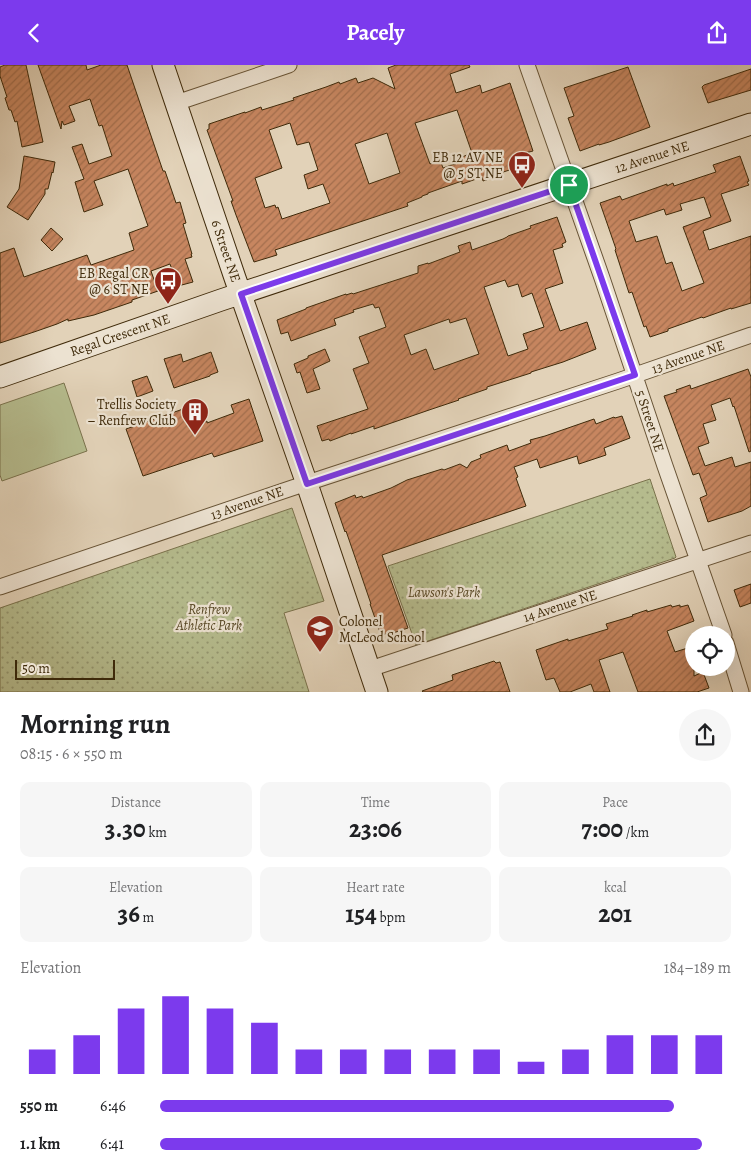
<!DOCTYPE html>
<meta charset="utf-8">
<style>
body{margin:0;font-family:Alegreya,serif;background:#f6f6f6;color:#202124;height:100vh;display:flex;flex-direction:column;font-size:19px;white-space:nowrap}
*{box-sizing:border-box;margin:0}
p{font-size:16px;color:#757577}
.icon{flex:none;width:28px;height:28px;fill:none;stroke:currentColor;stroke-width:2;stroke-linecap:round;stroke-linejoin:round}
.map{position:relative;height:627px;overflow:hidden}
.sheet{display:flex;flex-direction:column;background:#fff;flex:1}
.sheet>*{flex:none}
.controls{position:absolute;left:685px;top:561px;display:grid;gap:10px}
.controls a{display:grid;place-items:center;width:50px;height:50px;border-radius:50%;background:#fff;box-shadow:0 5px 20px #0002;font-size:25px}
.scale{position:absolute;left:15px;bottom:12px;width:100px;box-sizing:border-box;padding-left:5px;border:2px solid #3f2a0a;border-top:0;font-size:14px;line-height:18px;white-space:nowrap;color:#3f2a0a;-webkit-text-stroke:4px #ece2d1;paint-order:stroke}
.pin{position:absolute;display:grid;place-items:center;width:42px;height:42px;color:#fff;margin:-21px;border:2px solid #fff;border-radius:50%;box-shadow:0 1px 5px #0007}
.round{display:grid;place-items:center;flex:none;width:52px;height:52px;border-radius:26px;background:#f6f6f6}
.headline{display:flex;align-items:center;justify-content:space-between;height:85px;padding:0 20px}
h1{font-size:28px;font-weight:600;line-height:38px}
.metrics{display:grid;grid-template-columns:repeat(3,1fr);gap:8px;height:85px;padding:5px 20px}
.metrics div{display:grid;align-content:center;border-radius:10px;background:#f6f6f6;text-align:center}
.metrics b{font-size:25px;font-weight:600}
.metrics small{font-size:14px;font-weight:400}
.metrics p{font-size:14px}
.chart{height:140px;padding:10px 20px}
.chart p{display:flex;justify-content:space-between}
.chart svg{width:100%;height:90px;margin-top:5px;stroke:#7c3aed;stroke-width:6}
ul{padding:0 20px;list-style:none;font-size:16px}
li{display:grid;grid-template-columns:80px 60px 1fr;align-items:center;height:38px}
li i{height:12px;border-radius:6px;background:#7c3aed}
header{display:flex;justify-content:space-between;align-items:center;height:65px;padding:0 20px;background:#7c3aed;color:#fff;font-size:22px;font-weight:600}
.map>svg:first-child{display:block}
.grass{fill:#b5bb8d;stroke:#7a724c}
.park{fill:url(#park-dots);stroke:#7a724c}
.building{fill:url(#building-hatch);stroke:#3f2a0a;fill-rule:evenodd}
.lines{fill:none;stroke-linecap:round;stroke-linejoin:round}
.street-casing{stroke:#685436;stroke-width:17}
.secondary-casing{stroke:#3f2a0a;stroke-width:23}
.street{stroke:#ece2d1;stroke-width:15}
.secondary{stroke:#ece2d1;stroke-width:21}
.route-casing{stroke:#fff;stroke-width:10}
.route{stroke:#7c3aed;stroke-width:6}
.labels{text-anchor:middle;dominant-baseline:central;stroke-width:4.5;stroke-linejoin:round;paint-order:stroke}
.poi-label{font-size:14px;fill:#3f2a0a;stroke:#ece2d1;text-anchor:end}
.street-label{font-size:14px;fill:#3f2a0a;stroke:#ece2d1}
.park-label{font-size:14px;font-style:italic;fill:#574724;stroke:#ece2d1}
</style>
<header><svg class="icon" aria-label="back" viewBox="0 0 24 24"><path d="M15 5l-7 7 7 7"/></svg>Pacely<svg class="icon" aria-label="share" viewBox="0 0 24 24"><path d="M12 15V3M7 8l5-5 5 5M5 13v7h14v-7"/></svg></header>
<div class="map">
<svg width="751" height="627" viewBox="0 0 751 627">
<defs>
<pattern id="park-dots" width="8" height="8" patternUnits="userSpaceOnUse" patternTransform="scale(1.25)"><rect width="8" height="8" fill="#b5bb8d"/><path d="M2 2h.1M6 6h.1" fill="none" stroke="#959871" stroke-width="1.8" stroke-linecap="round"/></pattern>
<pattern id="building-hatch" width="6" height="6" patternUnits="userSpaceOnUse" patternTransform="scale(1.25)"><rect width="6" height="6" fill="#c78660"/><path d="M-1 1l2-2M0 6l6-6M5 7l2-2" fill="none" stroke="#a36e4d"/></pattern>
</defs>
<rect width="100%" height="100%" fill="#e2d2b8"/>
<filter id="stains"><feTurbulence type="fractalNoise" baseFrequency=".004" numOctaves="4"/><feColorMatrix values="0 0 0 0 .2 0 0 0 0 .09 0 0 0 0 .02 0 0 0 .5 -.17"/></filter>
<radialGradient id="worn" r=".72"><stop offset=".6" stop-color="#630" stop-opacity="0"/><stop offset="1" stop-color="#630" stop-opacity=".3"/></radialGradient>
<path class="grass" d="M64,318L87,386L2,416L0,410V340Z"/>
<path class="park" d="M650,414L676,492L675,493L416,580L388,501Z
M292,443L324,536L284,548L309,627H0V543Z"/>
<path class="building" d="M5,0H26L43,77L22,82L17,56L15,57L11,45H9L5,33L7,32L0,11V2Z
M38,0H86L87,5L101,0H127L163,106H165L176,138L180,137L186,158L183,159L192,189H191L192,192L185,194L193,217L178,221L170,199L151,206L158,226L132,235V237L94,250L68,256V254L57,259L34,267L0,278V188L14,183L24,212L87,190L91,200L134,185L129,168L148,161L128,104L94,116L103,140L84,147L75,117L84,114L72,82L82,79L89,99L112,91L102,60L99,61L90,34L69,41L75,56L64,60L62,56L61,64Z
M396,0H469L470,2L450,9L456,28L480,20L482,28L510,18L533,86L525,88L528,99L494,110L495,112L483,116L482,112L462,119V116L428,128V129L422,131V132L407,138L408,141L275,185L277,190L254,197L236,150L231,136H233L207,65L209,64V59L245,47V48L261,42L262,45L294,35L293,33L326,22L339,17L340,19L356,13L358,18L373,13L395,24L388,3ZM457,45L472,88L462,92L463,96L443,103L440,95L430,99L415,58ZM290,58L297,80L309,77L318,105L304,110L308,124L323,119L330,138L282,154L278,142L276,143L275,140L265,143L255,113L282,103L269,65ZM387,68L400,108L369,119L355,79Z
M628,2L650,62L609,77L599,80V79L580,86L568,53L574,51L564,23Z
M751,4V25L708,38L702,22L704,20Z
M24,91L55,97L53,108L52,107L48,124H45V129L28,155L7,142L19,124Z
M740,91L749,116L747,117L749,120L721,129L731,156L703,166L709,185L751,171V238L731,244V243L703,253L702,252L668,264V266L650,272L646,261L644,262L632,227L629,228L615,185L616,184L600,138L620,131L622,135L667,119V121L673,118L674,121L716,107L713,100ZM704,132L711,152L683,162L704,218L682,226L672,197L666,199L657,171L636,177L629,156L664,144L666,150L682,145L680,139Z
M557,152L566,177L562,179L563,182L553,185L563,218L545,224L560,266L587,257L596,284L563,297L531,307V308L487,322V324L458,334L459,335L432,344L374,364V361L351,369V368L330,376L329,374L322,376L317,361L368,344L353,304L369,298L359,272L386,262L379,242L375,243L373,239L353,245L354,247L334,254L336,260L291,276L288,267L281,269L277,255L306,244V243L346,229V230L352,228L353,229L418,208V201L428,198V199L460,187L458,181L470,177L472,185L503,174L507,172L508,171L531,163L530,161ZM505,215L508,222L518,219L522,232L532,228L544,262L523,269L528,284L508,291L484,222ZM466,253L479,289L434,305L426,284L411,290L404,270L449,254L450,258Z
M51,163L63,174L52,186L41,175Z
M325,284L330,296L313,304L320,324L307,328L300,307L297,308L294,299L308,293V291Z
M211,287L218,307L210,310V311L174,323L164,294L181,289L183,297Z
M748,304L751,312V386L749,387L734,341L733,342L730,333L711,340L716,355L703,359L709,378L698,382L705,401L732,392L735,402L751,397V441L742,446L708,457L700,433L707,430L699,408L693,410L664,331L677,327L676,325L690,320L691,324Z
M147,311L153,326L137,332L132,316Z
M249,334L263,376L214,392L212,388L143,411L126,364L186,343L192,361L207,356V358L234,348L231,340Z
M622,351L630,373L604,383L606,390L579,399L577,391L540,403L537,394L514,402L518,412L516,413L526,441L382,490L408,563L393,568V567L381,570L370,539H371L357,498L346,466L345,467L335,438L355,430L356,433L362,431L363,433L391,423L407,415L442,404L444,405L460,399L467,403L471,397L481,393L480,390L507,380L509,386L531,378L530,375L545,371L594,354L596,359L614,352L615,353Z
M751,519V538L740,542L734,525Z
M671,540L672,542L680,540V542L688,540L694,556L667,566L675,587L694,581V611L703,607L709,623L697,627H638L623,587L599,595L610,627H594L591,619L570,627H560L554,613L546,615L536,585L568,574V576L608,564L606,559L633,551L632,550L647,545V547Z
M494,596L496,598L500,597L510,627H423L422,626L453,615L452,610Z"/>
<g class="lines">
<defs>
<path id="street" d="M527,0L602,213L665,401L724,570
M176,38L289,0
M0,522L292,423L618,316L751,270
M726,578L741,627
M370,604L751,478"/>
<path id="secondary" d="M163,0L235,213L307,419L377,627
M0,312L221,235L751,59"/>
</defs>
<use href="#street" class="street-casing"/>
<use href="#secondary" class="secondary-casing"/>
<use href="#street" class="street"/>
<use href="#secondary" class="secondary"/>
</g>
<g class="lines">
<defs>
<path id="route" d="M569,120L635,310L307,419L241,229Z"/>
</defs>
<use href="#route" class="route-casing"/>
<use href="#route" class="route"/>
</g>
<defs>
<symbol id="bus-pin" viewBox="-11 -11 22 30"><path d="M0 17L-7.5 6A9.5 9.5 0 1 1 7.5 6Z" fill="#8f2418" stroke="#ece2d1"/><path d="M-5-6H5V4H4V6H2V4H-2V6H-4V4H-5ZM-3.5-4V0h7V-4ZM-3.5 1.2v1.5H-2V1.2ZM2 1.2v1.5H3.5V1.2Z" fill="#fff"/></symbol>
<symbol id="building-pin" viewBox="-11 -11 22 30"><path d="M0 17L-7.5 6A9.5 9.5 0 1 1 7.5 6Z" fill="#8f2418" stroke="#ece2d1"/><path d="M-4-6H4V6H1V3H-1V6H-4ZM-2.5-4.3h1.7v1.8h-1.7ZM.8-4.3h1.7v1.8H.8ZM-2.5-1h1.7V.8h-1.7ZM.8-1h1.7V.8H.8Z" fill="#fff"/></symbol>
<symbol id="school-pin" viewBox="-11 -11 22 30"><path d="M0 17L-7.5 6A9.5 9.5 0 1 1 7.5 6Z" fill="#8f2418" stroke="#ece2d1"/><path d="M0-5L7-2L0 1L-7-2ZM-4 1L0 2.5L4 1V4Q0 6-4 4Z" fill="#fff"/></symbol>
</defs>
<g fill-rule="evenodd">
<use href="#bus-pin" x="506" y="84" width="32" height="43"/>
<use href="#bus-pin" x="152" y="200" width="32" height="43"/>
<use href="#building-pin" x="179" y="331" width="32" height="43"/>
<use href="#school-pin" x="304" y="548" width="32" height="43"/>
</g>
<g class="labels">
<g class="poi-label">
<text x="503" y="92">EB 12 AV NE<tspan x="503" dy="16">@ 5 ST NE</tspan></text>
<text x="149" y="208">EB Regal CR<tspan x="149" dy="16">@ 6 ST NE</tspan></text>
<text x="176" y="339">Trellis Society<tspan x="176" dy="16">– Renfrew Club</tspan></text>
<text x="339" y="556" text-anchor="start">Colonel<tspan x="339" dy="16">McLeod School</tspan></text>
</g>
<g class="street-label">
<text transform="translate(652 92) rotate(-18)">12 Avenue NE</text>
<text transform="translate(226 186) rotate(71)">6 Street NE</text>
<text transform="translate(120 270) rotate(-19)">Regal Crescent NE</text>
<text transform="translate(688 292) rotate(-19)">13 Avenue NE</text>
<text transform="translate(650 356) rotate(72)">5 Street NE</text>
<text transform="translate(247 438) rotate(-19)">13 Avenue NE</text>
<text transform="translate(560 541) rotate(-18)">14 Avenue NE</text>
</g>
<g class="park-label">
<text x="444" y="527">Lawson's Park</text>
<text x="209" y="544">Renfrew<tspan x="209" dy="16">Athletic Park</tspan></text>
</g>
</g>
<rect width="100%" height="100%" filter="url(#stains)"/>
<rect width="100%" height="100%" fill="url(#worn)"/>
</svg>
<div class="controls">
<a><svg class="icon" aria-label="locate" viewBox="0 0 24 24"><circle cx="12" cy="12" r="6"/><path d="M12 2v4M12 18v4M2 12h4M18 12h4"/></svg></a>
</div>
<div class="scale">50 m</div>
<div class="pin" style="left:569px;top:120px;background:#1e9e55"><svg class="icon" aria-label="arrive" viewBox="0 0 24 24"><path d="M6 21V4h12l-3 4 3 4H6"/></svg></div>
</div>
<section class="sheet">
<div class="headline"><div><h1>Morning run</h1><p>08:15 · 6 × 550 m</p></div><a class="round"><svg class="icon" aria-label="share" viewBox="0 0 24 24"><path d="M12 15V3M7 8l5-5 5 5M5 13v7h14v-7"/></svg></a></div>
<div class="metrics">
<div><p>Distance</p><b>3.30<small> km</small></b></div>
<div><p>Time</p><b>23:06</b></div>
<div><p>Pace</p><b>7:00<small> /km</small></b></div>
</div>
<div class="metrics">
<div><p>Elevation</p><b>36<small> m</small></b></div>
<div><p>Heart rate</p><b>154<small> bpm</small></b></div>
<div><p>kcal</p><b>201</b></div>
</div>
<div class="chart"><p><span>Elevation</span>184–189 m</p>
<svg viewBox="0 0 160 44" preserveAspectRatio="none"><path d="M5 44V32M15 44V25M25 44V12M35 44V6M45 44V12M55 44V19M65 44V32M75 44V32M85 44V32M95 44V32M105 44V32M115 44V38M125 44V32M135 44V25M145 44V25M155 44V25"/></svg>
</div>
<ul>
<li><b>550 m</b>6:46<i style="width:90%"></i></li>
<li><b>1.1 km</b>6:41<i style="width:95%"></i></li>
</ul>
</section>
